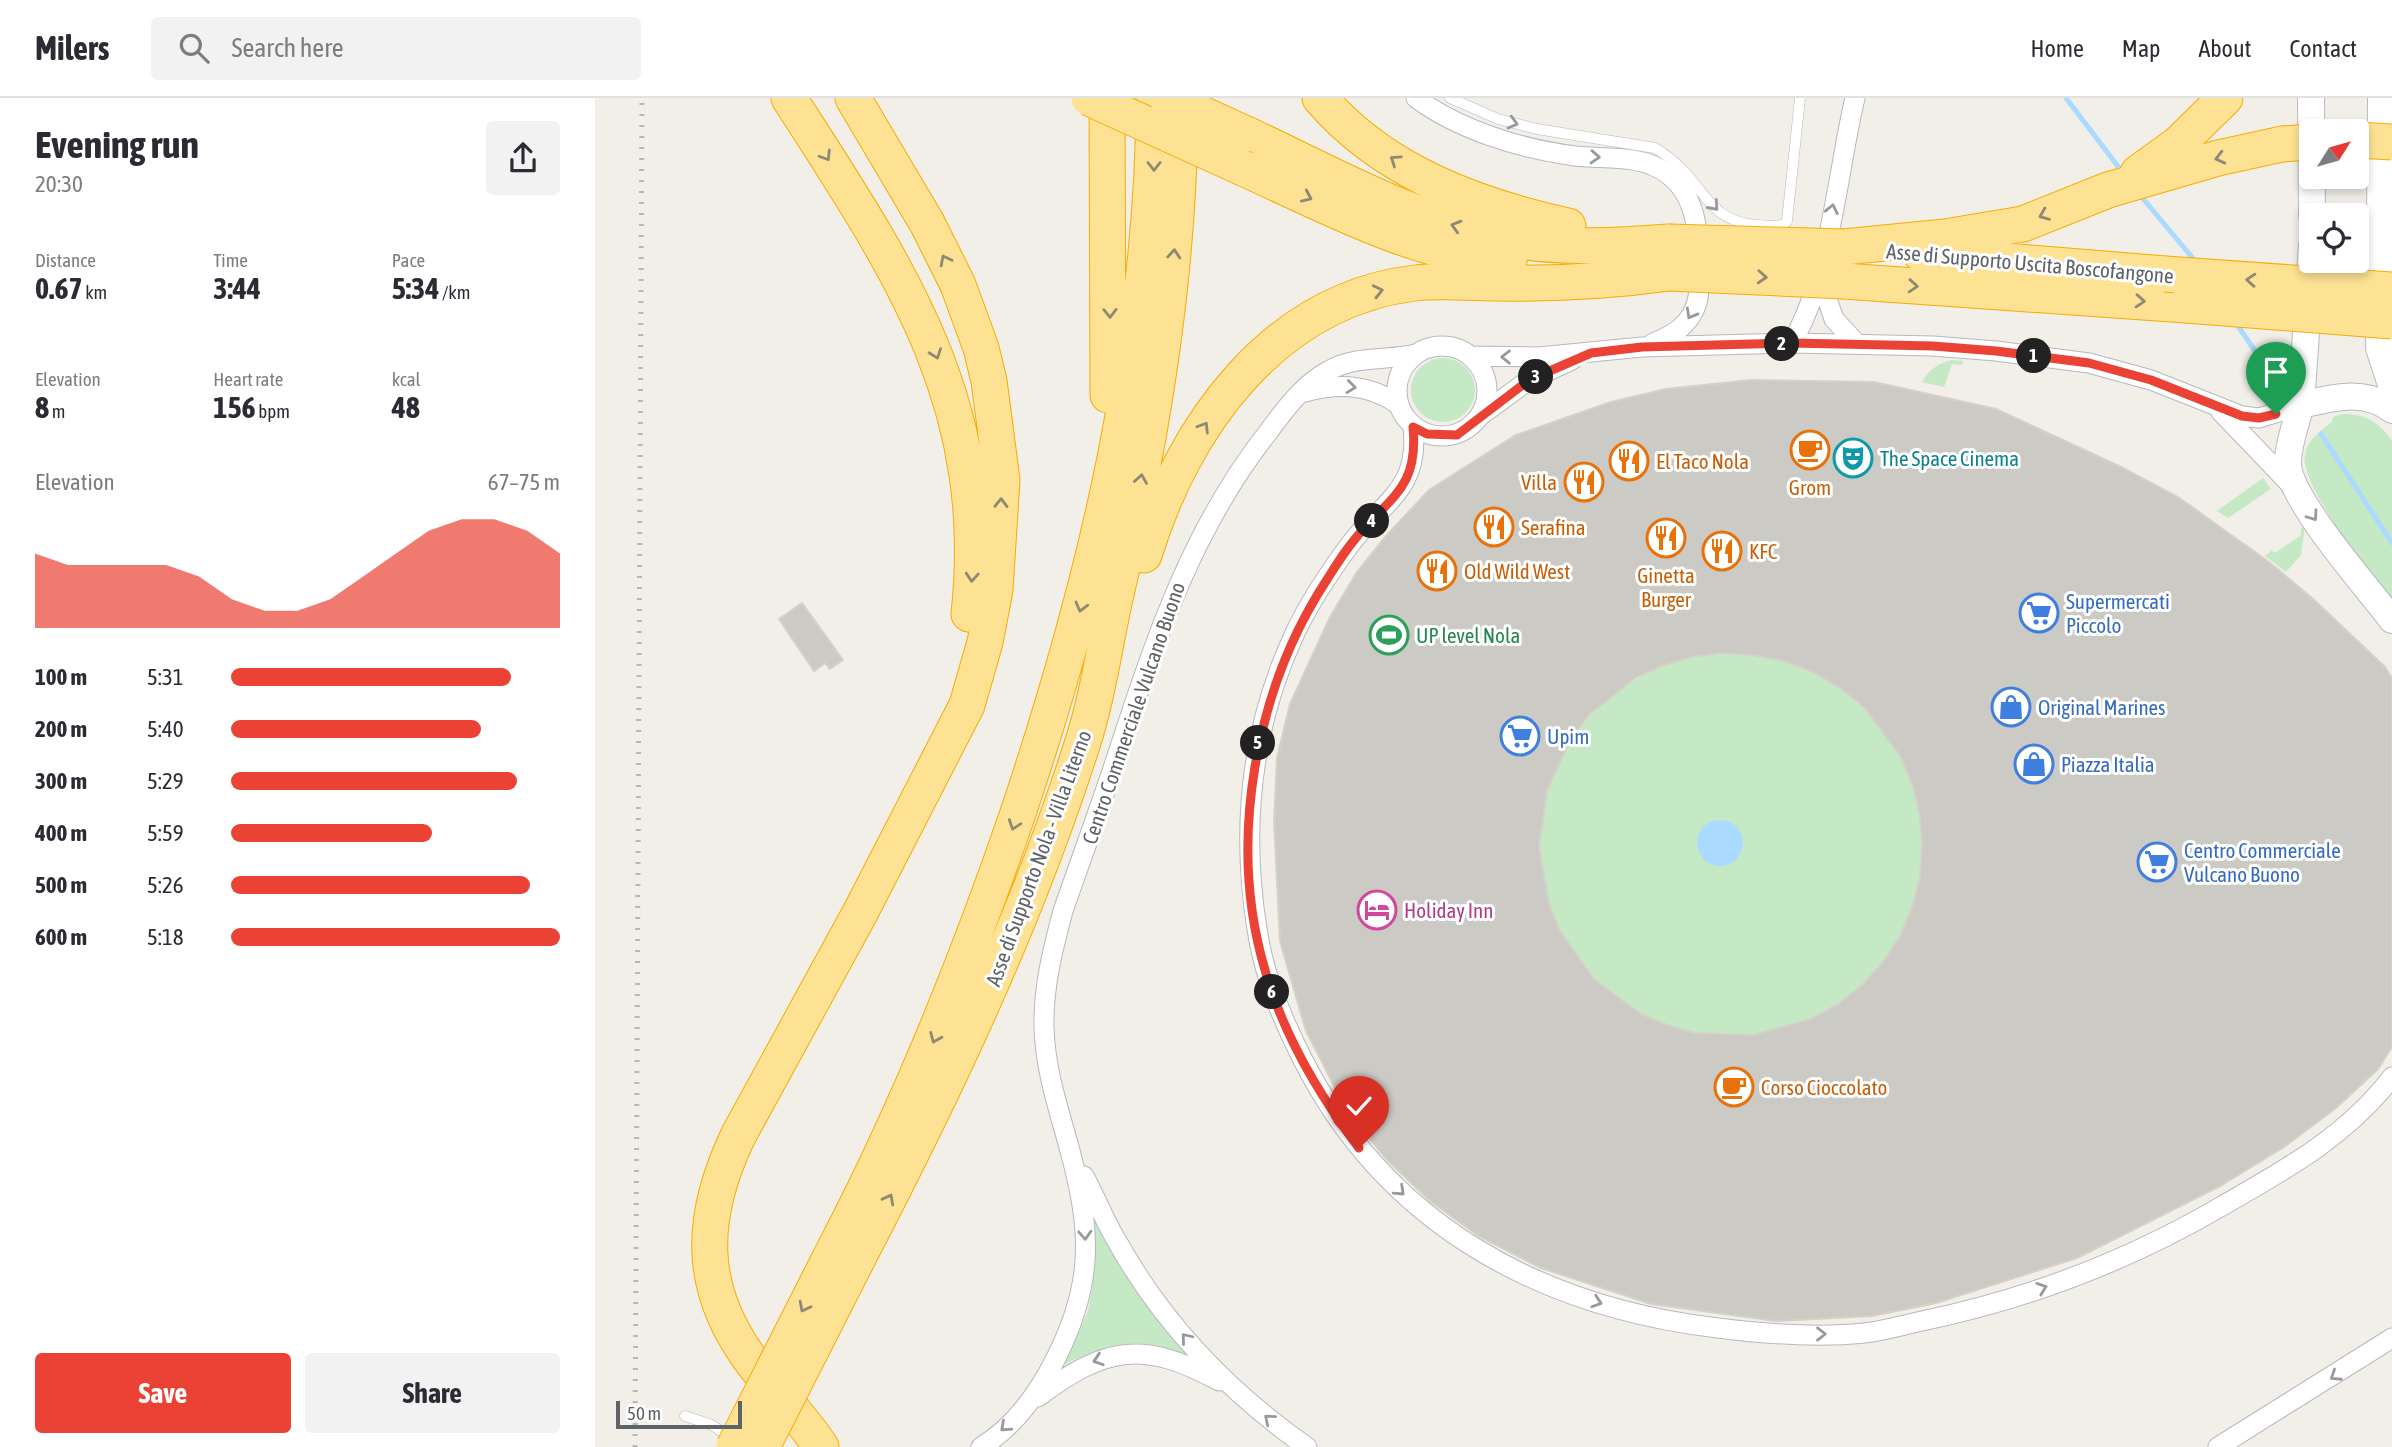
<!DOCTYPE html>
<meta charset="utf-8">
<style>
body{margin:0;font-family:"Asap Condensed",sans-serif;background:#f2f2f3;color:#2b2b33;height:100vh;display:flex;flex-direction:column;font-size:26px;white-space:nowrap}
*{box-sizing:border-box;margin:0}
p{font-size:23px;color:#7c7c81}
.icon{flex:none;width:38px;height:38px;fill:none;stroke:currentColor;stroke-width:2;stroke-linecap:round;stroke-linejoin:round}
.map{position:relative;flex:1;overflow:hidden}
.sheet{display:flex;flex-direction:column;background:#fff;width:595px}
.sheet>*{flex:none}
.needle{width:46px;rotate:53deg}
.fabs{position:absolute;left:1704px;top:21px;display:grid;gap:14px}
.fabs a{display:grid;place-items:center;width:70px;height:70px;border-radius:7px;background:#fff;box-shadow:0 4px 10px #0003;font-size:35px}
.scale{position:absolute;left:21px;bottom:18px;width:126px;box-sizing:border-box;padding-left:7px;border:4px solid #5f6368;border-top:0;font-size:19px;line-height:24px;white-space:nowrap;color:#5f6368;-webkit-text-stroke:5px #fff;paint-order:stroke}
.pin{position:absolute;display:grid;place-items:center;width:60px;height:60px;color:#fff;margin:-72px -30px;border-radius:50% 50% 50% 0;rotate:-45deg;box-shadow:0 0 7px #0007}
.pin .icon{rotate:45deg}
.km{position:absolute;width:35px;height:35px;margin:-18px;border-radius:50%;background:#222;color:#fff;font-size:19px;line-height:35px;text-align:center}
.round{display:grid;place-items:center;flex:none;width:74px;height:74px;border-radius:7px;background:#f2f2f3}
.headline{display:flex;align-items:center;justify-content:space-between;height:119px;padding:0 35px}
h1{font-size:38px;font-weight:700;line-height:52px}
.metrics{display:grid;grid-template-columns:repeat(3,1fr);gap:10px;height:119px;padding:7px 35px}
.metrics div{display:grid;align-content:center}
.metrics b{font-size:30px;font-weight:700}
.metrics small{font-size:19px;font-weight:400}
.metrics p{font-size:19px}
.chart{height:196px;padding:14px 35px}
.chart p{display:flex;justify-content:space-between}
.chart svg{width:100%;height:126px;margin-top:7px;fill:#ea4335;opacity:.7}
.action{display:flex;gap:14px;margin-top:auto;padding:14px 35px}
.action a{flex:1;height:80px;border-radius:7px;background:#ea4335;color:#fff;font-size:28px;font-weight:700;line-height:80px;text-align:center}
.action a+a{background:#f2f2f3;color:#2b2b33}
ul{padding:0 35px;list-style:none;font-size:23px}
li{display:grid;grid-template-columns:112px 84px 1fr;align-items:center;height:52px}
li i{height:18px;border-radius:9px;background:#ea4335}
header{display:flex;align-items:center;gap:42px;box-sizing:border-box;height:98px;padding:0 35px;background:#fff;border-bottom:2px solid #e1e1e2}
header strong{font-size:33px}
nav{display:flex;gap:38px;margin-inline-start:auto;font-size:24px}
.search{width:490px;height:63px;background:#f2f2f3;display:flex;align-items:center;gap:18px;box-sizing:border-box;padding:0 24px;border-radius:7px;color:#7c7c81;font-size:26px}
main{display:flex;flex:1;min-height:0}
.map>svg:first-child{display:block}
.green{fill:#c5e8c5}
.water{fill:#aadaff}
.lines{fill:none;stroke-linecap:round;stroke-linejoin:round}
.stream{stroke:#aadaff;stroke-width:5}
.building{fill:#cccac5;stroke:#d6d1c6;stroke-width:2;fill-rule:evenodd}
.lane-casing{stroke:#b5b8bc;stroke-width:11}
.street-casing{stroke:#b5b8bc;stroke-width:21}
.secondary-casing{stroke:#b6babf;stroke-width:28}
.highway-casing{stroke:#f9ab00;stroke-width:37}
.lane{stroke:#fff;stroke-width:10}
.street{stroke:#fff;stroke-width:19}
.secondary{stroke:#fff;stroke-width:26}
.highway{stroke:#fde293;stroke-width:35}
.rail{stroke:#b6b7b8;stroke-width:5;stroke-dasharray:2 9;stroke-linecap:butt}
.highway-bridge-casing{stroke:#f9ab00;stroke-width:37;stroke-linecap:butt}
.highway-bridge{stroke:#fde293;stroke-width:35}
.oneway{stroke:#979a9d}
.oneway2{stroke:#8e8975}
.route-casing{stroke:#fff;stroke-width:14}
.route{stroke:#ea4335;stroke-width:9}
.labels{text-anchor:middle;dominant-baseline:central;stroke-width:6;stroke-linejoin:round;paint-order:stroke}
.street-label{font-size:21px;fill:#5f6368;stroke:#fff}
.culture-label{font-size:21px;fill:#0d838f;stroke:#fff;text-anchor:start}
.food-label{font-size:21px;fill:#c56008;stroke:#fff;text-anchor:start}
.shop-label{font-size:21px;fill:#366cbe;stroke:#fff;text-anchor:start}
.leisure-label{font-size:21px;fill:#27864d;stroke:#fff;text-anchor:start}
.hotel-label{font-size:21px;fill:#b23c85;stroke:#fff;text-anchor:start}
</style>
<header>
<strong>Milers</strong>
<div class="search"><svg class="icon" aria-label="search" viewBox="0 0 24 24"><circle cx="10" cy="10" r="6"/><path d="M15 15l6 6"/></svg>Search here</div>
<nav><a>Home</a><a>Map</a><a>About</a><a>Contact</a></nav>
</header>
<main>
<section class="sheet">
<div class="headline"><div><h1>Evening run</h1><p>20:30</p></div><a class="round"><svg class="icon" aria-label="share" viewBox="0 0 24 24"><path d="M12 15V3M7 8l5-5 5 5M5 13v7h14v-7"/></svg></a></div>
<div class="metrics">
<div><p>Distance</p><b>0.67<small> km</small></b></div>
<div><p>Time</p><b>3:44</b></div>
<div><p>Pace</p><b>5:34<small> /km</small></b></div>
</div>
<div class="metrics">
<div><p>Elevation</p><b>8<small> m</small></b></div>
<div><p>Heart rate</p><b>156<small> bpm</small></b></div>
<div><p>kcal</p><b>48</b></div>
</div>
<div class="chart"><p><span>Elevation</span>67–75 m</p>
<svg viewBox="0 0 160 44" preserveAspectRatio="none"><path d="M0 44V18L10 22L20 22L30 22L40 22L50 26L60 34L70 38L80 38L90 34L100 26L110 18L120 10L130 6L140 6L150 10L160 18V44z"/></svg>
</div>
<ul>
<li><b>100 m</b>5:31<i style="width:85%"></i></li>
<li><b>200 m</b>5:40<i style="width:76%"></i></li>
<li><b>300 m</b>5:29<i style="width:87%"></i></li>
<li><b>400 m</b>5:59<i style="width:61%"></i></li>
<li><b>500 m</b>5:26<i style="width:91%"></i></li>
<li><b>600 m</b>5:18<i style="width:100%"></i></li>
</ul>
<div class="action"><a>Save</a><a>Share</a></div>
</section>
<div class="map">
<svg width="1797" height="1349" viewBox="0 0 1797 1349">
<rect width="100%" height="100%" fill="#f1efe8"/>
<path class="green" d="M816 292a32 32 0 1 1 64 0a32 32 0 1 1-64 0Z
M1357,262L1368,263L1367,267L1357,266L1349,289L1327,284C1333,272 1344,265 1357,262Z
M1747,316C1771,316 1782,323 1797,342V504C1777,476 1703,387 1710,356C1713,341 1726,333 1737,324L1738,319Z
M1668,380L1676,391L1633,420L1622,413Z
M1710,428L1706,457L1691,474L1670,458L1677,452L1680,455L1706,437V430Z
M945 747a191 191 0 1 1 382 0a191 191 0 1 1-382 0Z
M497,1109L598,1261C550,1236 515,1243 469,1267L493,1213L498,1184Z"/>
<path class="water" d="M1102 745a23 23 0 1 1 46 0a23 23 0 1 1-46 0Z"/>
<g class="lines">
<path class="stream" d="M1471,0L1528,75
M1545,97L1601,164
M1641,225L1677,278
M1726,336L1797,445"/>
</g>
<path class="building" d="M1156,282L1279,284L1401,311L1526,369L1583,399L1674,464L1717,500L1790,569L1797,580V949L1783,971L1741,1010L1689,1049L1625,1088L1482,1160L1341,1205L1277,1218L1181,1223L1056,1206L946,1170L885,1139L835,1103L791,1061L751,1011L711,933L685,843L679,723L682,660L695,606L735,519L762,474L791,438L834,392L921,337L1016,304L1071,291ZM1127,555L1158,557L1189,563L1218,574L1245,590L1269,609L1306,659L1318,688L1325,718L1327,749L1325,780L1317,810L1305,838L1288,864L1267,887L1243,906L1216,921L1158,937L1100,935L1072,927L1046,916L999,881L965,833L954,806L944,749L952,692L977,639L995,616L1040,580L1067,568L1096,559Z
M207,505L248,562L235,571L230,565L219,573L184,521Z"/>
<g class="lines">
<defs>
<path id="lane" d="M855,0L903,21L942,31L1060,50C1119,85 1104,134 1188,127L1192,123L1205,0
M90,1318L117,1327L137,1341"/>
<path id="street" d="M821,0C864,32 926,51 980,58C999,60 1019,59 1038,62C1105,73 1105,135 1104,188C1104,219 1085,235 1058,245
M1223,175L1239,221L1262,246
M1196,245C1234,187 1243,70 1260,0
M802 293a45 45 0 1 1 90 0a45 45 0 1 1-90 0Z
M875,258L944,259L1047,249L1196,245L1338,248L1401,253L1494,265L1556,282L1647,318L1664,320L1706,307
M710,294C744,285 773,286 803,306
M1626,314L1697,388
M886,317L934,282L977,262
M818,329C825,390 790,402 757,444C736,472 715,503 700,535C656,629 646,730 662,831C669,878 686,918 707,960C790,1125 943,1209 1123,1230C1170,1236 1221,1240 1269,1235C1289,1233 1308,1227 1327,1223C1433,1201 1533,1163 1627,1108C1690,1072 1752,1038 1797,979
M489,1078C501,1100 510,1124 523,1145C569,1227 636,1296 712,1349
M443,1299C511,1248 548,1242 624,1283
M386,1349C419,1329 444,1294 461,1260C500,1183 496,1130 474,1049C463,1009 450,971 449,929C448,890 458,850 468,813C486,761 505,710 522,658C560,542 597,430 674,333C690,311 709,286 733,273C760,257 792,263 821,256
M1623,1349L1797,1240"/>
<path id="secondary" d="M1716,0L1717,117
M1786,0L1784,250L1797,290
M1706,307L1717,147
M1797,312C1770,290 1737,300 1706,307C1701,326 1693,346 1693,365C1693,400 1773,490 1797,522"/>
<path id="highway" d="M194,0C303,170 397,303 374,516
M512,0L513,297
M725,0C788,74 882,108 973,128
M651,36C729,72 808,117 892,137C951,151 1014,149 1074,144
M650,71C732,108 821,157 914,163
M1543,75L1583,46L1630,0
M1249,149L1350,139L1428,126L1513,92L1623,60L1687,46
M1326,156L1570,176
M1249,183L1591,207
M549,457C588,329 678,202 820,185C847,182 873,185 900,185C958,186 1017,183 1074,175
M241,1148C314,1008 372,864 423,715C500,485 558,244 559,0
M262,1162C350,993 429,828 487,647C502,601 509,552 519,505C556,344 584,180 585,15
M226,1349C206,1318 180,1294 158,1265C102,1191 104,1120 143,1038L265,815L372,607L390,544L400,492L407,382L394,283L386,250L363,187L332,125L258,0"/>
</defs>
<use href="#lane" class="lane-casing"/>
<use href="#street" class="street-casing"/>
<use href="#secondary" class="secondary-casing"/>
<use href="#highway" class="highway-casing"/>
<use href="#lane" class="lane"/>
<use href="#street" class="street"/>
<use href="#secondary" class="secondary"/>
<use href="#highway" class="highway"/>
<path class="rail" d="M40,1349L47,0"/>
<defs>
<path id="highway-bridge" d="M494,0L650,71
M572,0L651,36
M1762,42L1797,44
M1687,46L1717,44
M1074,144L1249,149
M1074,175L1249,183
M1570,176L1797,192
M1591,207L1797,223
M139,1349L241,1148
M167,1349L262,1162"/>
</defs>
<use href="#highway-bridge" class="highway-bridge-casing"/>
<use href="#highway-bridge" class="highway-bridge"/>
</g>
<defs><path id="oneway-chevron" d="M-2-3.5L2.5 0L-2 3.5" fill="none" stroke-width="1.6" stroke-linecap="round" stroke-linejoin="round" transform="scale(1.75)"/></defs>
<g class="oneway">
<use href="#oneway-chevron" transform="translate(918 25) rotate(15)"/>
<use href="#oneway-chevron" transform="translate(1000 59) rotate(4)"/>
<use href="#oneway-chevron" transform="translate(1119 108) rotate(48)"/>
<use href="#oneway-chevron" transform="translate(1237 111) rotate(-78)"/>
<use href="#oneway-chevron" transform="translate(1096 216) rotate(119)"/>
<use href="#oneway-chevron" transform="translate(911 259) rotate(-179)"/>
<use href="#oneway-chevron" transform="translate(756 289) rotate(7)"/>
<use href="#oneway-chevron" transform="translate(1718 418) rotate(54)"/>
<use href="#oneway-chevron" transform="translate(805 1093) rotate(43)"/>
<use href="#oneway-chevron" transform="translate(490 1137) rotate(87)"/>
<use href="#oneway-chevron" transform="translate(1447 1190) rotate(-19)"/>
<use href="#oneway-chevron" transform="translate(1002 1204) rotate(18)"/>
<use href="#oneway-chevron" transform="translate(1226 1236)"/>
<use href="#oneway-chevron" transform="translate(591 1240) rotate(-130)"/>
<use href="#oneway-chevron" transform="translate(503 1262) rotate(162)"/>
<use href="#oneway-chevron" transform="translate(1740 1278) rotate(147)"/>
<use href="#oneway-chevron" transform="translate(674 1321) rotate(-140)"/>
<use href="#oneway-chevron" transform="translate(410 1329) rotate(138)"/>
</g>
<g class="oneway2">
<use href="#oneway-chevron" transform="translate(231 58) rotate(58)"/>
<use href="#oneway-chevron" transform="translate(1625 60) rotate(166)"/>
<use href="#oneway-chevron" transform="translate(800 62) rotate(-146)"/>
<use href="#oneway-chevron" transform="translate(559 68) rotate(90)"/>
<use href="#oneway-chevron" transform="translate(712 99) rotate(24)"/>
<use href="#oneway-chevron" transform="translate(1449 117) rotate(158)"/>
<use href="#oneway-chevron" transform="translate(861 128) rotate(-164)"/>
<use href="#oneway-chevron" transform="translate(579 156) rotate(-86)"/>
<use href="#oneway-chevron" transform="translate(350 162) rotate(-117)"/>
<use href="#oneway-chevron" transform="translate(1167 179) rotate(3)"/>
<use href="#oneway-chevron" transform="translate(1656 182) rotate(-176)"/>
<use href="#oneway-chevron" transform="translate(1318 188) rotate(4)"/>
<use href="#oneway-chevron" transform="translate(783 193) rotate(-13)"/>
<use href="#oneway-chevron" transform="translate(1545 203) rotate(4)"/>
<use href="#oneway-chevron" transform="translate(515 215) rotate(89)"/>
<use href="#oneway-chevron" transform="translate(341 256) rotate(70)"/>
<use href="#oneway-chevron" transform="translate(609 329) rotate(-58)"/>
<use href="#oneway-chevron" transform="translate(546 381) rotate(-81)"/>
<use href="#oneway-chevron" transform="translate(406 405) rotate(-89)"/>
<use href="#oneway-chevron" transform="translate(377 479) rotate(94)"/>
<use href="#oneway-chevron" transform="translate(486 509) rotate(105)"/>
<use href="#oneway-chevron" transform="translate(419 727) rotate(109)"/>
<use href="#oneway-chevron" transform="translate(340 940) rotate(113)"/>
<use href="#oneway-chevron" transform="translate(294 1101) rotate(-62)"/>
<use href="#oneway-chevron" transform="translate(209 1209) rotate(117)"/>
</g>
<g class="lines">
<defs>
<path id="route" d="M764,1050C724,997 688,936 670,872C632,744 660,590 733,480C741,467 750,453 760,441C794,399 824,391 818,329L832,336L862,337L934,282L996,255L1047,249L1196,245L1338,248L1401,253L1494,265L1556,282L1647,318L1664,320L1681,316"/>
</defs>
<use href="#route" class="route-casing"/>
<use href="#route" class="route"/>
</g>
<defs>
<symbol id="cafe-ring" viewBox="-11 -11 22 22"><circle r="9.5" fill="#fff" stroke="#e8710a" stroke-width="1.5"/><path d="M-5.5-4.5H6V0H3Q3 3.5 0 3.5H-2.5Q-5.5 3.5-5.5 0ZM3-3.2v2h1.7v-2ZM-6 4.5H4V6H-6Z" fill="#e8710a"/></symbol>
<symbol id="theatre-ring" viewBox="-11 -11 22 22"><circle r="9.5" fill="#fff" stroke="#0f9aa8" stroke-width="1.5"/><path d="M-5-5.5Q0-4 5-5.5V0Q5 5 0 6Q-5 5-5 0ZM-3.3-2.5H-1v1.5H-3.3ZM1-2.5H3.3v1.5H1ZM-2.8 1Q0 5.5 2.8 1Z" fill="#0f9aa8"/></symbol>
<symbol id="restaurant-ring" viewBox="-11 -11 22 22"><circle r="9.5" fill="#fff" stroke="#e8710a" stroke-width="1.5"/><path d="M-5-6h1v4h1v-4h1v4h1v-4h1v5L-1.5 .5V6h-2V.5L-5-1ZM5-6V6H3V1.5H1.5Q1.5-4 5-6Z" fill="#e8710a"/></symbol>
<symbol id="supermarket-ring" viewBox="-11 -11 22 22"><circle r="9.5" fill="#fff" stroke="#3f7fe0" stroke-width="1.5"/><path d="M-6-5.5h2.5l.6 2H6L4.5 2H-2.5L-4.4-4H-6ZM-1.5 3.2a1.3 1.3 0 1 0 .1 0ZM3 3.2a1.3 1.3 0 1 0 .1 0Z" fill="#3f7fe0"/></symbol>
<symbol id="stadium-ring" viewBox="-11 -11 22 22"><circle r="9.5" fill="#fff" stroke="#2e9e5b" stroke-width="1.5"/><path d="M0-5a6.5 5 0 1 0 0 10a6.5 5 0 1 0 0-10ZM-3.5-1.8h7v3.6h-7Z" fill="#2e9e5b"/></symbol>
<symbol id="shop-ring" viewBox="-11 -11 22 22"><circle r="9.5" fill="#fff" stroke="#3f7fe0" stroke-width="1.5"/><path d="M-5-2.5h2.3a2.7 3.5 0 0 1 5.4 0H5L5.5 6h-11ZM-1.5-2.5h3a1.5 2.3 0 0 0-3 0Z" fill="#3f7fe0"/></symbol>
<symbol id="hotel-ring" viewBox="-11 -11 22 22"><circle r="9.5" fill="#fff" stroke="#d1479c" stroke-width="1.5"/><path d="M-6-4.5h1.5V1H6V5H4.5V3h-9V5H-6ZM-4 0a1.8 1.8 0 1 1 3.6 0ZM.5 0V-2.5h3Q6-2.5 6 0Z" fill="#d1479c"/></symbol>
</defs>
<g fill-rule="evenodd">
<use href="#cafe-ring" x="1193" y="330" width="44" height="44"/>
<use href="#theatre-ring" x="1236" y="338" width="44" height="44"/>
<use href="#restaurant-ring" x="1012" y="341" width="44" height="44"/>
<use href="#restaurant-ring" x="967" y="362" width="44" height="44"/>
<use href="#restaurant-ring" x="877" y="407" width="44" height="44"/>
<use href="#restaurant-ring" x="1049" y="418" width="44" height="44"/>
<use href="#restaurant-ring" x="1105" y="431" width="44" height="44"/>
<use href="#restaurant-ring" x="820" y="451" width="44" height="44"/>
<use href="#supermarket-ring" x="1422" y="493" width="44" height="44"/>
<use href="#stadium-ring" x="772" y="515" width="44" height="44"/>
<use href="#shop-ring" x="1394" y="587" width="44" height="44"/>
<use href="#supermarket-ring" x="903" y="616" width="44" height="44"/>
<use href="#shop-ring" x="1417" y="644" width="44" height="44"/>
<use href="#supermarket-ring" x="1540" y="742" width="44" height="44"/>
<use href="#hotel-ring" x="760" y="790" width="44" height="44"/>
<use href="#cafe-ring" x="1117" y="967" width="44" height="44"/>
</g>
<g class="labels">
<g class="street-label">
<text transform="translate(1435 165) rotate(5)">Asse di Supporto Uscita Boscofangone</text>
<text transform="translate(538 615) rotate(-71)">Centro Commerciale Vulcano Buono</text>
<text transform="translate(443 760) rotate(-70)">Asse di Supporto Nola - Villa Literno</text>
</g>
<g class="culture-label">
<text x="1285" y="360">The Space Cinema</text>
</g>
<g class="food-label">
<text x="1061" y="363">El Taco Nola</text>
<text x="962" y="384" text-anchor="end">Villa</text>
<text x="1215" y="389" text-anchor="middle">Grom</text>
<text x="926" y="429">Serafina</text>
<text x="1154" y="453">KFC</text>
<text x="869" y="473">Old Wild West</text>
<text x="1071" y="477" text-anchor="middle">Ginetta<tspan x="1071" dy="24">Burger</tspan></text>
<text x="1166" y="989">Corso Cioccolato</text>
</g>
<g class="shop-label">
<text x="1471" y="503">Supermercati<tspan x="1471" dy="24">Piccolo</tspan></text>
<text x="1443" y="609">Original Marines</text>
<text x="952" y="638">Upim</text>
<text x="1466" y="666">Piazza Italia</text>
<text x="1589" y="752">Centro Commerciale<tspan x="1589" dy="24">Vulcano Buono</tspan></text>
</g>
<g class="leisure-label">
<text x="821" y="537">UP level Nola</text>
</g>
<g class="hotel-label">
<text x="809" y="812">Holiday Inn</text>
</g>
</g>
</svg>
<div class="fabs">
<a><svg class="needle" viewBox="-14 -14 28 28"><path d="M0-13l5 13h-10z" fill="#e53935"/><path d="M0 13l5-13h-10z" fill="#7c7c81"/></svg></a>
<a><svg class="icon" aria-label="locate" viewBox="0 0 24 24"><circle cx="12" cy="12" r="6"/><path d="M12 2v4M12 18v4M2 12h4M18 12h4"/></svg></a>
</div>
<div class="scale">50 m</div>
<div class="pin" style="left:1681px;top:316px;background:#1e9e55"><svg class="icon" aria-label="arrive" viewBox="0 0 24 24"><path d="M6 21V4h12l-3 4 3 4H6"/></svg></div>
<div class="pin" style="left:764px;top:1050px;background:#d93025"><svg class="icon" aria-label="check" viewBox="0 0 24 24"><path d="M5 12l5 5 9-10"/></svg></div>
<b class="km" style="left:1439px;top:258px">1</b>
<b class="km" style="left:1187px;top:246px">2</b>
<b class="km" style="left:941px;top:279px">3</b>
<b class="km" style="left:777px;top:423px">4</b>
<b class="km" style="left:663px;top:645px">5</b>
<b class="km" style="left:677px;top:894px">6</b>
</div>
</main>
